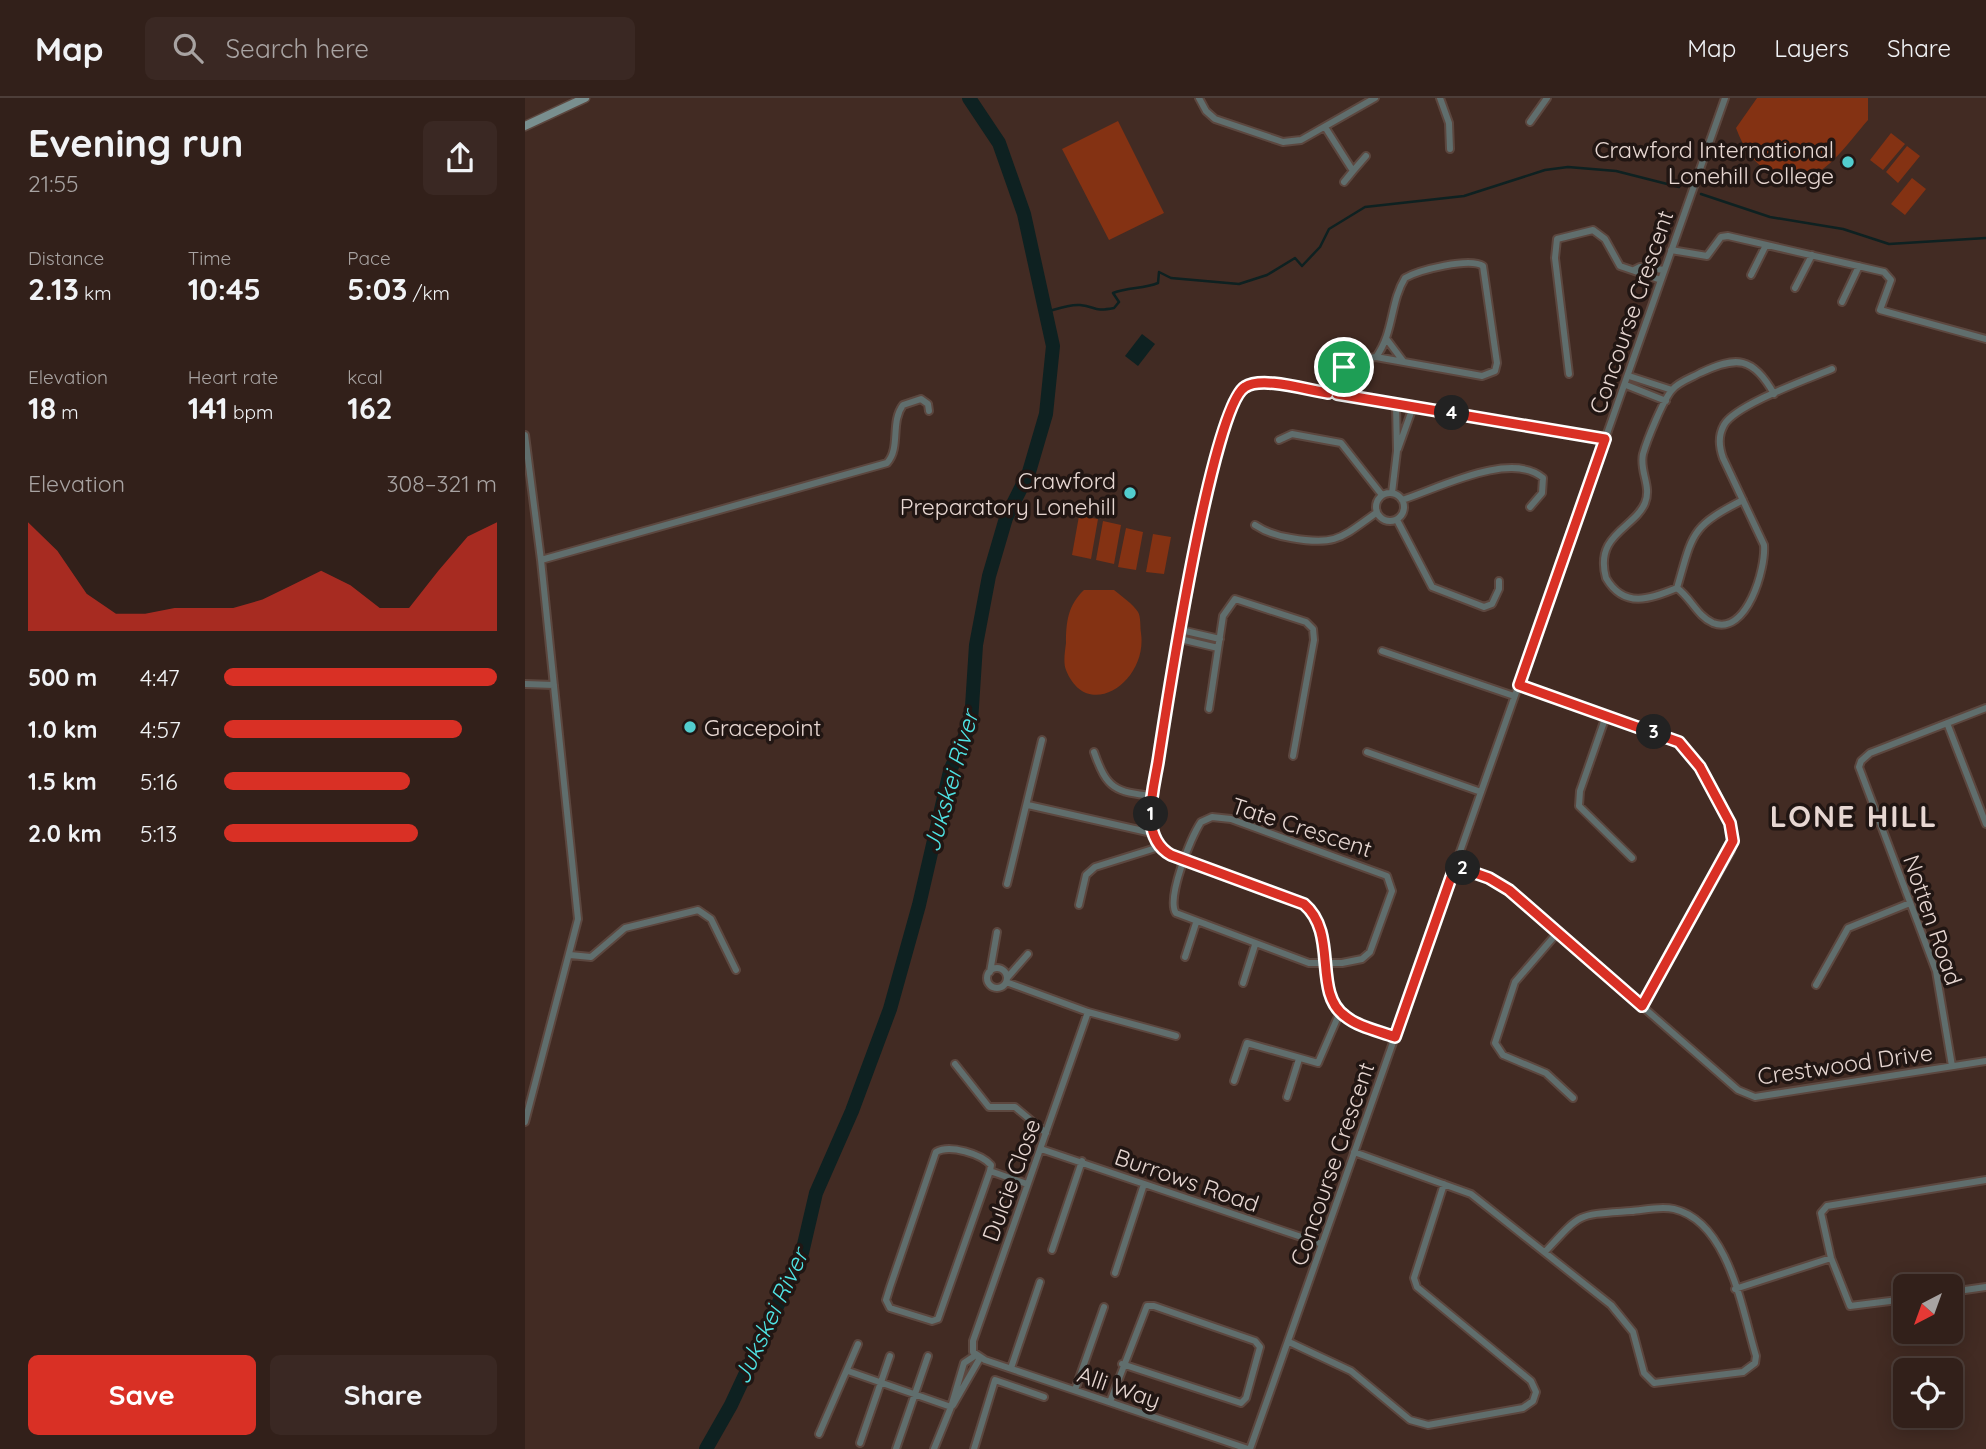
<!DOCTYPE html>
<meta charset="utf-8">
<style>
body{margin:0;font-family:Quicksand,sans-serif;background:#3a2823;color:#f1f3f6;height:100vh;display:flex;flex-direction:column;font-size:26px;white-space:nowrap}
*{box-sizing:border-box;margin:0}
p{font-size:23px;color:#a8a3a2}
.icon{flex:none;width:38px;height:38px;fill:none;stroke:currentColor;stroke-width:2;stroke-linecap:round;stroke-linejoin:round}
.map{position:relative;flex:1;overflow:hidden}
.sheet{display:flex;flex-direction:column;background:#32201a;width:525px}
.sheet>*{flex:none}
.needle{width:46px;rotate:221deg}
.controls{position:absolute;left:1368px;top:1176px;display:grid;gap:14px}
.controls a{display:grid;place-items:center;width:70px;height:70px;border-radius:10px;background:#32201a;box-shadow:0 4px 18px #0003,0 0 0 2px #4d3e39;font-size:35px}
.pin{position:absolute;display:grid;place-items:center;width:60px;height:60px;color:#fff;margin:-30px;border:4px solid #fff;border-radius:50%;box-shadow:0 2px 7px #0007}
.km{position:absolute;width:35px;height:35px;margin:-18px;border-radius:50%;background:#222;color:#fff;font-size:19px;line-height:35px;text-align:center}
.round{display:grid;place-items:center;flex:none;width:74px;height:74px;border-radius:10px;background:#3a2823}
.summary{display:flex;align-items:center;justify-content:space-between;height:119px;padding:0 28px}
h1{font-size:38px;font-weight:700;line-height:52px}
.figures{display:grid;grid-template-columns:repeat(3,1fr);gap:10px;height:119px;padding:7px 28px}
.figures div{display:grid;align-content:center}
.figures b{font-size:30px;font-weight:700}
.figures small{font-size:19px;font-weight:400}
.figures p{font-size:19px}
.chart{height:196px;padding:14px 28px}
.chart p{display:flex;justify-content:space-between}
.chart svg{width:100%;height:126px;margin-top:7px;fill:#d93025;opacity:.7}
.cta{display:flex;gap:14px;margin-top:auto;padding:14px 28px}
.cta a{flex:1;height:80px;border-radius:10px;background:#d93025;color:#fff;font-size:28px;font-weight:700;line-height:80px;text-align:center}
.cta a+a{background:#3a2823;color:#f1f3f6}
ul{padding:0 28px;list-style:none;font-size:23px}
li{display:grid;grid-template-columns:112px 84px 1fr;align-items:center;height:52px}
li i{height:18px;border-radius:9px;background:#d93025}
header{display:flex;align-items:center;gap:42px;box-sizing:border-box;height:98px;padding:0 35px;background:#32201a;border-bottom:2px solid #4d3e39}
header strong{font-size:33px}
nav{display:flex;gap:38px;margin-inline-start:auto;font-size:24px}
.search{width:490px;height:63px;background:#3a2823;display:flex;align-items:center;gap:18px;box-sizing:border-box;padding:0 24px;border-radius:10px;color:#a8a3a2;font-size:26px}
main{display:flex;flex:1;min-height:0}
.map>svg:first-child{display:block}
.green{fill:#843213}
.water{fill:#0e2121}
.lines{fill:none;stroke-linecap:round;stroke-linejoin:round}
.stream{stroke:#0e2121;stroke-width:2.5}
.river{stroke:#0e2121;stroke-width:14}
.minor-casing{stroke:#5c473f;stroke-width:10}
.secondary-casing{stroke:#5c473f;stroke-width:11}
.minor{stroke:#606e6d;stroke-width:6}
.secondary{stroke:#798f8f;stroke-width:8}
.route-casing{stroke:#fff;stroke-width:14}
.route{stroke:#d93025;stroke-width:9}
.poi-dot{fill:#52cdce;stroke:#211613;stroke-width:2.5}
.labels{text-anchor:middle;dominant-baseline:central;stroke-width:7;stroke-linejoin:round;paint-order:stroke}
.poi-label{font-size:23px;fill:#e7d7d2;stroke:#211613;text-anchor:end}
.street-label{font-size:23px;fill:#e7d7d2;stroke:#211613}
.water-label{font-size:24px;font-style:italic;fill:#4fe4e5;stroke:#211613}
.district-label{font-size:30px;font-weight:bold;letter-spacing:2px;fill:#e7d7d2;stroke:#211613}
</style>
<header>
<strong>Map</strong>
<div class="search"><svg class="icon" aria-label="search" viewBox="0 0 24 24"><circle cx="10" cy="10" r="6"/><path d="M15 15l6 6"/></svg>Search here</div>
<nav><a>Map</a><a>Layers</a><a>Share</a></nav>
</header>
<main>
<section class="sheet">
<div class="summary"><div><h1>Evening run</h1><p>21:55</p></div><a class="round"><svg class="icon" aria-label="share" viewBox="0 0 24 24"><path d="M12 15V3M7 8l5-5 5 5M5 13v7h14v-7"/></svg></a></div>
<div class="figures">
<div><p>Distance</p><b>2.13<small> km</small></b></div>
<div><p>Time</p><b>10:45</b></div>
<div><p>Pace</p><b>5:03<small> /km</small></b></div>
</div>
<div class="figures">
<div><p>Elevation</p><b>18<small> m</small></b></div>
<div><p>Heart rate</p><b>141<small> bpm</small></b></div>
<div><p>kcal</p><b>162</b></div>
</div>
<div class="chart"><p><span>Elevation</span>308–321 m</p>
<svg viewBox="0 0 160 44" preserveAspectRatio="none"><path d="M0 44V6L10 16L20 31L30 38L40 38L50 36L60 36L70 36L80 33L90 28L100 23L110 28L120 36L130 36L140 23L150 11L160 6V44z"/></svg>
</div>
<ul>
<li><b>500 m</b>4:47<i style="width:100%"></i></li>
<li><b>1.0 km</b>4:57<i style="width:87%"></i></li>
<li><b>1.5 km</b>5:16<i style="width:68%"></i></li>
<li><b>2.0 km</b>5:13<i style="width:71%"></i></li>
</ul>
<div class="cta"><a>Save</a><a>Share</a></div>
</section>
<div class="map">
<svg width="1461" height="1351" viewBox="0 0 1461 1351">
<rect width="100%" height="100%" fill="#422b23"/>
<path class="green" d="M1232,0H1343V22C1319,49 1288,100 1248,76C1228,65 1219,51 1211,30Z
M593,23L639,115L584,142L537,51Z
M1366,35L1380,46L1358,72L1345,62Z
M1382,48L1395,58L1373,85L1361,74Z
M1387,80L1401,91L1380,117L1366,106Z
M554,418L573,421L566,461L547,457Z
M578,423L596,427L589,466L571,462Z
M601,430L618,434L611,472L593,469Z
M628,436L646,439L639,476L621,474Z
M559,492H589C596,498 608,506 613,514C616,519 615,529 616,535C623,584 562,625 541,572C538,565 540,553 541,545C541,524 543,507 559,492Z"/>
<path class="water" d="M617,236L630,246L613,268L600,258Z"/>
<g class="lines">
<path class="stream" d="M1176,96L1245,119L1318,131L1364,146L1461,140
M521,214C532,211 544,206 555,207C572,209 568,214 589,210L594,204L588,195C604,189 618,191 633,185L634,174L646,180L714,186L742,177L770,160L777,168L795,149L804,131L840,109L939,98L1020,72L1043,69L1091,73L1154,89"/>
<path class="river" d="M181,1351L206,1307L277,1155L291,1095L327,1013L365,911L394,807L425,673L446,624L451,547L464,478L481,420L504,374L521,316L528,248L499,116L474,45L444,0"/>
<defs>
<path id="minor" d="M674,0L681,13L690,21L758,44L776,42L850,0
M915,0L924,25L925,51
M1005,24L1022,0
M800,29L828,73L819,84
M828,73L841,58
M1146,152L1182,158L1196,139L1203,138L1359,174L1366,182L1355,212L1461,241
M1109,172L1115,169L1139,172
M1226,177L1241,147
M1270,190L1287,157
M1317,204L1334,168
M863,243L878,263
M1044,276L1030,160L1032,141L1068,132L1080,141L1095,168L1136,182
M1104,278L1147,292
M1101,287L1141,303
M803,295L809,275L838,261L851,259L957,278L970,273L972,265L958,168C945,159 894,172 880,180C865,204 869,235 851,259
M812,296L813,280L819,269
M1249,296C1228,258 1211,258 1175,275C1166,280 1153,284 1147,292C1138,302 1122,342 1118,356C1114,373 1127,388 1120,405C1110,430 1069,436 1081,480C1099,511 1125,501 1152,490C1166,500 1172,518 1188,525C1222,538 1241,470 1239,447L1198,360C1194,348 1193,338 1199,327C1210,307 1283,281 1307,271
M0,337L16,462L53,821L0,1024
M754,342L767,336L816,345L857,397
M873,351L888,309
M851 409a14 14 0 1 1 28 0a14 14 0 1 1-28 0Z
M867,395L872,353L871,306
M877,402C912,391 986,352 1018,380L1017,395L1005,409
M872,422L907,489L959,509L967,506L974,491V483
M730,427C742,435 753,438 766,440C811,448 816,440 851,415
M16,462L362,365C376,350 365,324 378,307L396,301L403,306L404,313
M1152,490C1168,435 1165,429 1218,402
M656,532L695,541
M655,541L693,550
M857,553L989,598
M0,586L29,587
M994,587L1154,644C1176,661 1213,725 1206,753L1117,908
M684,611L698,518L710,501L781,524L788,531L789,542L768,658
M1081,618L1055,693L1054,708L1107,760
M1422,625L1461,726
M569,654C582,691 590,694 628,698
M842,654L956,694
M503,707L627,735
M687,719L706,721L862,778L867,793L845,854L837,861L817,865H784L651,815C641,801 666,739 676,724Z
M930,768L964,780L984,792L1213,992L1230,999L1461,963
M482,786L517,642
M554,807L561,777L570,769L634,749
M1033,834L990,884L970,945L978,957L1021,975L1048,1000
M45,857L66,859L100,830L173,812L186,821L211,872
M660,859L671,825
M462 880a10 10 0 1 1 20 0a10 10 0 1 1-20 0Z
M465,874L472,834
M482,880L503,856
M481,884L563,914L651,938
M718,885L730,847
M1291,887L1323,830L1385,805
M563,914L448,1243V1254L460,1262L723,1351
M870,939C854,933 834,928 820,918C787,894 814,836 779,806L646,757L634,749L626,729L633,659L680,403L707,304L720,288L741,285L1080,341
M430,966L464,1009H490L521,1035
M1427,968L1411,873L1334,669L1336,663L1345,655L1461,610
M709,983L722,945L793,965L815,914
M762,999L774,961
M516,1051L797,1146
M829,1054L946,1096L1086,1207L1108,1234L1119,1275L1129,1285L1218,1274L1230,1265L1231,1258C1217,1212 1204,1124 1149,1111C1135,1108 1119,1112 1106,1113C1051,1117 1057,1114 1020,1154
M465,1073L413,1221L407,1223L365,1210L361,1202L365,1189L411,1054C425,1046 456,1056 466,1067L465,1073L502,1086
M527,1152L557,1063
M590,1175L619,1086
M1210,1191L1306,1160
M1426,1194L1461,1189
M1381,1201L1325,1208L1306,1160L1296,1115L1302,1108L1461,1082
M764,1244L826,1273L885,1322L903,1327L998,1310L1008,1303L1011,1294L1006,1283L892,1189L889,1180L919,1086
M486,1270L515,1184
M323,1273L426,1309
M550,1292L579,1209
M585,1304L622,1208H629L730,1243L735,1249L721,1300L716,1305L597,1266
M428,1307L455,1260
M294,1336L333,1246
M335,1345L365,1258
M371,1351L403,1258
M409,1351L426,1309L439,1265L451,1257
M449,1351L470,1282L519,1299
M725,1351L1200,0"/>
<path id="secondary" d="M0,28L60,0"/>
</defs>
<use href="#minor" class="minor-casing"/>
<use href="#secondary" class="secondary-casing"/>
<use href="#minor" class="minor"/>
<use href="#secondary" class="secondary"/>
</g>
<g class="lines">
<defs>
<path id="route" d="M819,269L812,284V296L1080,341L994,587L1154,644L1175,669L1205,725L1208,743L1117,908L984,792L964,780L930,768L870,939C854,933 833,929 820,918C787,894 814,836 779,806L646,757C614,739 628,694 633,664C641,612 687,308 720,289C737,278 782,292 803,295L807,276Z"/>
</defs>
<use href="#route" class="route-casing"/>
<use href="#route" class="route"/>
</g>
<g class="poi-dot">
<circle cx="1323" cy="64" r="7"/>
<circle cx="605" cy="395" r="7"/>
<circle cx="165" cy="629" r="7"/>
</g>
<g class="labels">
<g class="poi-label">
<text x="1309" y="51">Crawford International<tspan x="1309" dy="26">Lonehill College</tspan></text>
<text x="591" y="382">Crawford<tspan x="591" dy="26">Preparatory Lonehill</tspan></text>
<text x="179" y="629" text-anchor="start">Gracepoint</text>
</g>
<g class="street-label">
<text transform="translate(1106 214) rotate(-71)">Concourse Crescent</text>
<text transform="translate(777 729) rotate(18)">Tate Crescent</text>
<text transform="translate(1408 822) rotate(71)">Notten Road</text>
<text transform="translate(1320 966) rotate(-8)">Crestwood Drive</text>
<text transform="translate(807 1066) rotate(-71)">Concourse Crescent</text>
<text transform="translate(486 1082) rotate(-70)">Dulcie Close</text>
<text transform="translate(662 1082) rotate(19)">Burrows Road</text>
<text transform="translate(594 1289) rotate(19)">Alli Way</text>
</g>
<g class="water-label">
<text transform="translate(425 683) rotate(-74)">Jukskei River</text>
<text transform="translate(245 1218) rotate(-65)">Jukskei River</text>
</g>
<g class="district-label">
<text x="1329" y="718">LONE HILL</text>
</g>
</g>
</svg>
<div class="controls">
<a><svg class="needle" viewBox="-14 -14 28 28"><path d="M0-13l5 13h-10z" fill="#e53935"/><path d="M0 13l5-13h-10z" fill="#a8a3a2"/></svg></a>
<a><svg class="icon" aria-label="locate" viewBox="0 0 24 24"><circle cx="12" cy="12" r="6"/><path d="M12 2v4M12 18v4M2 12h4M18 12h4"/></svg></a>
</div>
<div class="pin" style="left:819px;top:269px;background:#1e9e55"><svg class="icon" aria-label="arrive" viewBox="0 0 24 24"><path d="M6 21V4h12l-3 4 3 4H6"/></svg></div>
<b class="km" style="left:626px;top:716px">1</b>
<b class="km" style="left:938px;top:770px">2</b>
<b class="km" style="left:1129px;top:634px">3</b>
<b class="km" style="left:927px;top:315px">4</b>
</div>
</main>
